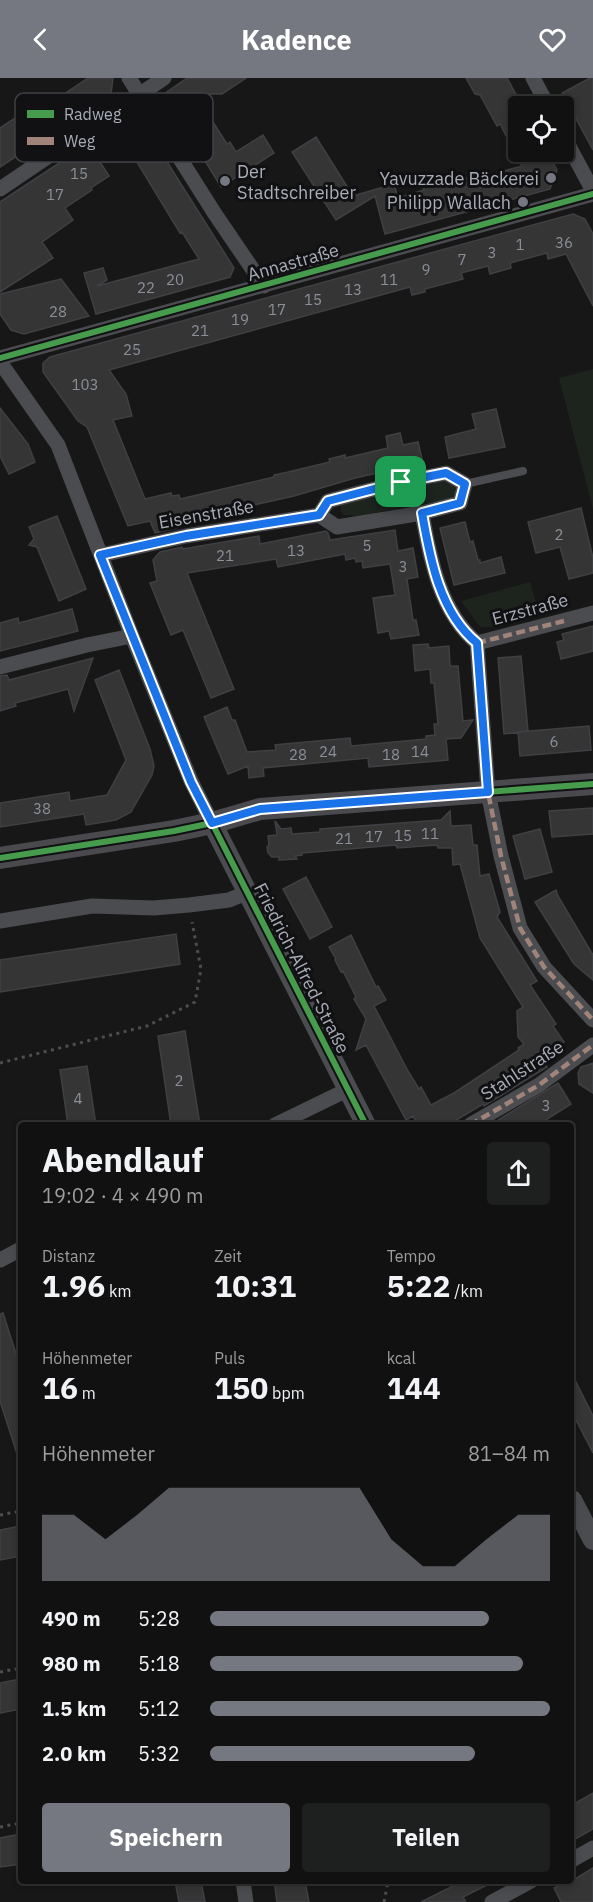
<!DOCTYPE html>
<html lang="de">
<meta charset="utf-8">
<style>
body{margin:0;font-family:"IBM Plex Sans",sans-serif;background:#1e1f1f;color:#f1f3f6;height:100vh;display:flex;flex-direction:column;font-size:22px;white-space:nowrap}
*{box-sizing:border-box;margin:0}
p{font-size:20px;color:#9c9d9f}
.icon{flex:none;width:33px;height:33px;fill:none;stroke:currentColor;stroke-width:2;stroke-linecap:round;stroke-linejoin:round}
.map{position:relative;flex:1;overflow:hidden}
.side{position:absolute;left:18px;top:1044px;width:556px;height:762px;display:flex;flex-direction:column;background:#111;border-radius:6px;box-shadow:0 3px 9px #0003,0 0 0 2px #303131}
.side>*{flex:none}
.buttons{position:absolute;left:508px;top:18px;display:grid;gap:12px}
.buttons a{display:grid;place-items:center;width:66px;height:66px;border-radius:6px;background:#111;box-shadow:0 3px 9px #0003,0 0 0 2px #303131;font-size:30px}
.pin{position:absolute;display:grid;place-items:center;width:51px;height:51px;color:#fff;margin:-26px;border-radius:12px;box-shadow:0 3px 9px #0006}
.round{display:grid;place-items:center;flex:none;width:63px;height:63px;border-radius:6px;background:#1e1f1f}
.head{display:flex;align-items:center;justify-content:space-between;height:102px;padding:0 24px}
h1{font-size:33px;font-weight:700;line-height:45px}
.figures{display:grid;grid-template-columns:repeat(3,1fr);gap:9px;height:102px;padding:6px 24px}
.figures div{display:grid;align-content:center}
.figures b{font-size:30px;font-weight:700}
.figures small{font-size:16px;font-weight:400}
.figures p{font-size:16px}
.chart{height:168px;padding:12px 24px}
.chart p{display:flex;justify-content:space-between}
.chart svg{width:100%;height:108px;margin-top:6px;fill:#757880;opacity:.7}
.primary-button{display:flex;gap:12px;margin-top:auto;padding:12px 24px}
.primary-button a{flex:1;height:69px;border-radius:6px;background:#757880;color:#fff;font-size:24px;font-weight:700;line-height:69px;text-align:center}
.primary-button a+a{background:#1e1f1f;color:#f1f3f6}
ul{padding:0 24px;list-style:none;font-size:20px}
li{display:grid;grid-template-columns:96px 72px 1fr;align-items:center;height:45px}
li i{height:15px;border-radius:8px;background:#757880}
header{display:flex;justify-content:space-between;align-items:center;height:78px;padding:0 24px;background:#757880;color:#fff;font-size:27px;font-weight:700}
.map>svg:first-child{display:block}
.green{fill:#1d241e}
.building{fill:#353536;stroke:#3f4043;stroke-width:1.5}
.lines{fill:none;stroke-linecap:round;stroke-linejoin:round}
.path{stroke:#4d4e52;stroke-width:3;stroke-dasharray:3 4.5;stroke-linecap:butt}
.service{stroke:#4b4c50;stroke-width:8}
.minor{stroke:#4b4c50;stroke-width:15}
.tertiary{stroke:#4b4c50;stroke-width:20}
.secondary{stroke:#4a4a4e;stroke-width:22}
.quiet{stroke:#a18479;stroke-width:4.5;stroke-dasharray:9 4.5;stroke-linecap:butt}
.cycleway-casing{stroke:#111113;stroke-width:10}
.cycleway{stroke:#469c4c;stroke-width:6}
.route-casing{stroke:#fff;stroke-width:12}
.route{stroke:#1a73e8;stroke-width:8}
.poi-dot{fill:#757880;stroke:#111113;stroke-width:2}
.labels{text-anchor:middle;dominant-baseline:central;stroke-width:6;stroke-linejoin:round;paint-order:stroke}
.number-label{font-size:15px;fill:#8b8f98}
.poi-label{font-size:18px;fill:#a8adb8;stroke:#111113;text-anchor:end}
.street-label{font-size:18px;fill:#a8adb8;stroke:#111113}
.key{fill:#111113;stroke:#3e4045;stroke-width:1.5}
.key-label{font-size:16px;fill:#a8adb8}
</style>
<header><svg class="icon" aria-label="back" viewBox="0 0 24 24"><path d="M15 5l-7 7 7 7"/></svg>Kadence<svg class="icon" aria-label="heart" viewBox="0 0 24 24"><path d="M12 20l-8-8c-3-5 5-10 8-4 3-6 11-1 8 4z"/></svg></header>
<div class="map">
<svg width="593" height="1824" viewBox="0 0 593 1824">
<rect width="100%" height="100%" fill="#171717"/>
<path class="green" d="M593,291V431L559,300Z
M442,402L449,403L456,409L455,417L450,421L358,438L344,437L341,434V425Z
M530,504L539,535L489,549H480L461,523Z"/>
<path class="building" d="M88,0H113L111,16L0,89V50L46,20L49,24L55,22Z
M187,0H246L222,16H195L227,66L230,64L236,74L263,57L274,75L221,109L167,21L168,16H164Z
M466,0H507L519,22V74H547L557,92L550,111L385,156L375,118L336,142L292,74L316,59L353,118L394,106L398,120L424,112L423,109L438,105L439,107L473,98L474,101L522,88L500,46L497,48L480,17L475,16Z
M590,0H593V72L562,15Z
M129,39L140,41L234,190L230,199L96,236L84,195L103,190L107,202L97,208L199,181L182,154L180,155L137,84H100L109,98L91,110L92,112L65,130L73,142L42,164L53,180L0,214V124Z
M573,136L585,141L593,156V228L566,176L548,181L547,175L510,185L511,190L490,196L488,188L461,195L463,201L425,211V214L412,217L410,209L109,292L126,316L132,338L113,342L145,421L171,415L172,418L179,417L180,421L274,399V397L288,394L330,384L329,381L345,377V380L388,370L386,358L400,355L403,367L418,364L423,385L355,400L294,418L177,444L178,450L155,455L150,443L128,448L87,349L78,343L43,294V285L50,279Z
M61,201L89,238L24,256L11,252L0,236V216Z
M0,330L28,366L35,384L9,396L0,378Z
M496,331L505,369L449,380L445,359L476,351L472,336Z
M581,430L593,480V495L569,501L560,469L536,475L528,444Z
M57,438L86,511L59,523L37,469L29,467L34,461L29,449Z
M465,444L470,464L473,463L478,482H480V485L501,479L505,495L454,507L440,450Z
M395,452L398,473L413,470L418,499L407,501L413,542H416L419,557L391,561L389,553L378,555L373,520L395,517L390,486L363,490L362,483L356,484L355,480L346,482L345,476L278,489L276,481L187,495L234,611L211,620L183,552L171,557L150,505L157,503L153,482L160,474L182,469L183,471L259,458L260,466L326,453L328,455L330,462Z
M72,531L78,553L0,573V545L18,540L19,545Z
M593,548V573L561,581L557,564L564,562L562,556Z
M428,566L429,570L449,568L450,588H458L463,643L473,642L461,660L446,661L448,682L369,689L368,680L263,690L264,698L249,700L248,688L228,696L204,639L227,629L232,642H235L247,674L276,672L275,667L284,666L350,660L351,668L426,661V658L435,657L434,646H438L434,605H431L430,591L415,593L413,567Z
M521,578L528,653L504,656L498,580Z
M93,580L74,633L68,611L15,625L16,628L0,633V598L7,597L9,602Z
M119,592L150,671L154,688L152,697L131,734L116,742L86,747L84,736L0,749V725L69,714L70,723L107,717L126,682L95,602Z
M589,648L591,672L520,678L518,654Z
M593,730V756L552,759L549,733Z
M450,733L451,748L471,747L473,767H477L480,798L489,796L500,834L497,839L537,903L530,907L556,946L553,948L564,964L542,979L540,977L547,989L484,1028L483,1026L448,1047H418L413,1038L406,1042L366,967L356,972L366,941L354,921L356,919L343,893L341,894L335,882L336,881L329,869L351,857L376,909L378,908L386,922L374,928L408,993L419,1011L421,1009L431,1027L454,1015L519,972L518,970L524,966L518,959L517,933L523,929L480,860L460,786L453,787L452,770H438L437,767L397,770L396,767L302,775V777L295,778L297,781L279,782V779H272L268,775L267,769L269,767L268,758L277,757L275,743L281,751L291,750L292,756L320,754V751L441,742Z
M540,751L552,794L525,801L513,758Z
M306,799L332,849L310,861L283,811Z
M556,812L558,818L593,877V902L574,886L535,824Z
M176,856L180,886L0,914V882Z
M185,953L200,1047H171L158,958Z
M593,985V1015L579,1006L578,995L581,989Z
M87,988L96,1047H68L60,992Z
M558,1005L571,1026L538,1047H497L495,1044Z
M3,1235L21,1291V1379H18L0,1323V1236Z
M572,1296L593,1338V1375L572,1334Z
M21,1448V1478L0,1482V1452Z
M21,1601V1631L0,1635V1605Z
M593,1715V1751L572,1763V1727Z
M21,1756V1786L0,1789V1760Z
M593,1790V1824H561L554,1810L572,1803Z
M175,1803H201L205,1824H179Z
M274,1803H305L309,1824H277Z
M463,1803H495L463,1819L466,1824H421Z"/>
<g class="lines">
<path class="path" d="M0,985L147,948L195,924L201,891L192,844
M0,1437L21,1433
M0,1594L21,1590
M0,1749L21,1745
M384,1824L388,1803"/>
<path class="service" d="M465,406L523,393"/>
<path class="minor" d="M129,0L215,136L264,208
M533,0L548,28
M564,59L593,113
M0,111L164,0
M0,280L593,116
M0,284L58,367L132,558L191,703L212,745
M422,435C430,481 440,534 477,565L488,714L501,778L520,850L544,889L593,942
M101,477L186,458L319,437L337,449L422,435L460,425L465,406L446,395L401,404L328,423L319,437
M477,565L593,535
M0,589L87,567L132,558
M0,843L92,828L154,830L189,827L229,822L246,815
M275,1047L347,1012
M470,1047L539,1007L593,967
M0,1182L21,1171
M572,1782L593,1770
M243,1803L246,1824
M492,1824L531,1803"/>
<path class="tertiary" d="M212,745L366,1047
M572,1422L593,1462"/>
<path class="secondary" d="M0,780L174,753L212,745L260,731L593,706"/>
<path class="quiet" d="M422,435C430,481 440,534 477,565L488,714L501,778L520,850L544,889L593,942
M477,565L564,543
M470,1047L539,1007L593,967"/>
<defs>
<path id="cycleway" d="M0,280L593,116
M212,745L366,1047
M0,780L174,753L212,745L260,731L593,706"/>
</defs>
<use href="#cycleway" class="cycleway-casing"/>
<use href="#cycleway" class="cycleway"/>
</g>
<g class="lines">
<defs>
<path id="route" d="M446,395L465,406L460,425L422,435C430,481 440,535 477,565L488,714L260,731L212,745L191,704L100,477L186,458L319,437L328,423L401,404Z"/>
</defs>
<use href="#route" class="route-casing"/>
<use href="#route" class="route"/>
</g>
<g class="poi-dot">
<circle cx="551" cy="100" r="6"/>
<circle cx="225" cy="103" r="6"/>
<circle cx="523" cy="124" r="6"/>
</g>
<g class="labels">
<g class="number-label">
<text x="79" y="95">15</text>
<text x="55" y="116">17</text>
<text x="564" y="164">36</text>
<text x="520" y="166">1</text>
<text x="492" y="174">3</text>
<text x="462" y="181">7</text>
<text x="426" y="191">9</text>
<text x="175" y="201">20</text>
<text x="389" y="201">11</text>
<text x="146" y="209">22</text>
<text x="353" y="211">13</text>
<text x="313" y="221">15</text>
<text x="277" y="231">17</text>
<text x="58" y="233">28</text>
<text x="240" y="241">19</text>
<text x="200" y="252">21</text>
<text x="132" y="271">25</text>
<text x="85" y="306">103</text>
<text x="559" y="456">2</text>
<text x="367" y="467">5</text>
<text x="296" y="472">13</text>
<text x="225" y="477">21</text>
<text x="403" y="488">3</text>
<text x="554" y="663">6</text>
<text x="328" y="673">24</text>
<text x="420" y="673">14</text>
<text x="298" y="676">28</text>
<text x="391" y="676">18</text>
<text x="42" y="730">38</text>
<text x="430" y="755">11</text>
<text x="403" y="757">15</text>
<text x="374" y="758">17</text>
<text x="344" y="760">21</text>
<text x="179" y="1002">2</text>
<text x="78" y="1020">4</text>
<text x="546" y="1027">3</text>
</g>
<g class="poi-label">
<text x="237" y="93" text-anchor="start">Der<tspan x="237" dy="21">Stadtschreiber</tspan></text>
<text x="539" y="100">Yavuzzade Bäckerei</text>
<text x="511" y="124">Philipp Wallach</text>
</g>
<g class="street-label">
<text transform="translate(293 184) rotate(-16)">Annastraße</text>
<text transform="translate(206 436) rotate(-10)">Eisenstraße</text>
<text transform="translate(530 531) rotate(-15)">Erzstraße</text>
<text transform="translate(302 890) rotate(63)">Friedrich-Alfred-Straße</text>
<text transform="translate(522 992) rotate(-33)">Stahlstraße</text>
</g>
</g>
<rect x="15" y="15" width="198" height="69" rx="9" class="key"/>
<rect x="27" y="32" width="27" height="8" fill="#469c4c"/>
<rect x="27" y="59" width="27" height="8" fill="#a18479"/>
<g class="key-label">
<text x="64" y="42">Radweg</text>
<text x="64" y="69">Weg</text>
</g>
</svg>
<div class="buttons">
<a><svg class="icon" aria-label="locate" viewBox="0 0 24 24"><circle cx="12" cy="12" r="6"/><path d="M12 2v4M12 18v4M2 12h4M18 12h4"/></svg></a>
</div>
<div class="pin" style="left:401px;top:404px;background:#1e9e55"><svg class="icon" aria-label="arrive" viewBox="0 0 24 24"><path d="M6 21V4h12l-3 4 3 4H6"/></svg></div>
<section class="side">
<div class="head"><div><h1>Abendlauf</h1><p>19:02 · 4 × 490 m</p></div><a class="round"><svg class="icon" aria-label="share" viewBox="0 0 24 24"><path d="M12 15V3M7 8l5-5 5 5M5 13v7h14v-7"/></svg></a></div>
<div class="figures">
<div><p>Distanz</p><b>1.96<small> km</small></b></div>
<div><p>Zeit</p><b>10:31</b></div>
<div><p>Tempo</p><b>5:22<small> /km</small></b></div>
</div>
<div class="figures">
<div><p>Höhenmeter</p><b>16<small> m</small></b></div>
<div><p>Puls</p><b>150<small> bpm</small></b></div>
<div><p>kcal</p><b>144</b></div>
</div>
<div class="chart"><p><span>Höhenmeter</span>81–84 m</p>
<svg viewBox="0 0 160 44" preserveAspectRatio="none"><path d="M0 44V17L10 17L20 27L30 17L40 6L50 6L60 6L70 6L80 6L90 6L100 6L110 27L120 38L130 38L140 27L150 17L160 17V44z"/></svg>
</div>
<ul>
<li><b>490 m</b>5:28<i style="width:82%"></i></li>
<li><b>980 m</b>5:18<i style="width:92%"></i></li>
<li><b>1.5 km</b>5:12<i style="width:100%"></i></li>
<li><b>2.0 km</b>5:32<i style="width:78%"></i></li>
</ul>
<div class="primary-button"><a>Speichern</a><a>Teilen</a></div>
</section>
</div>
